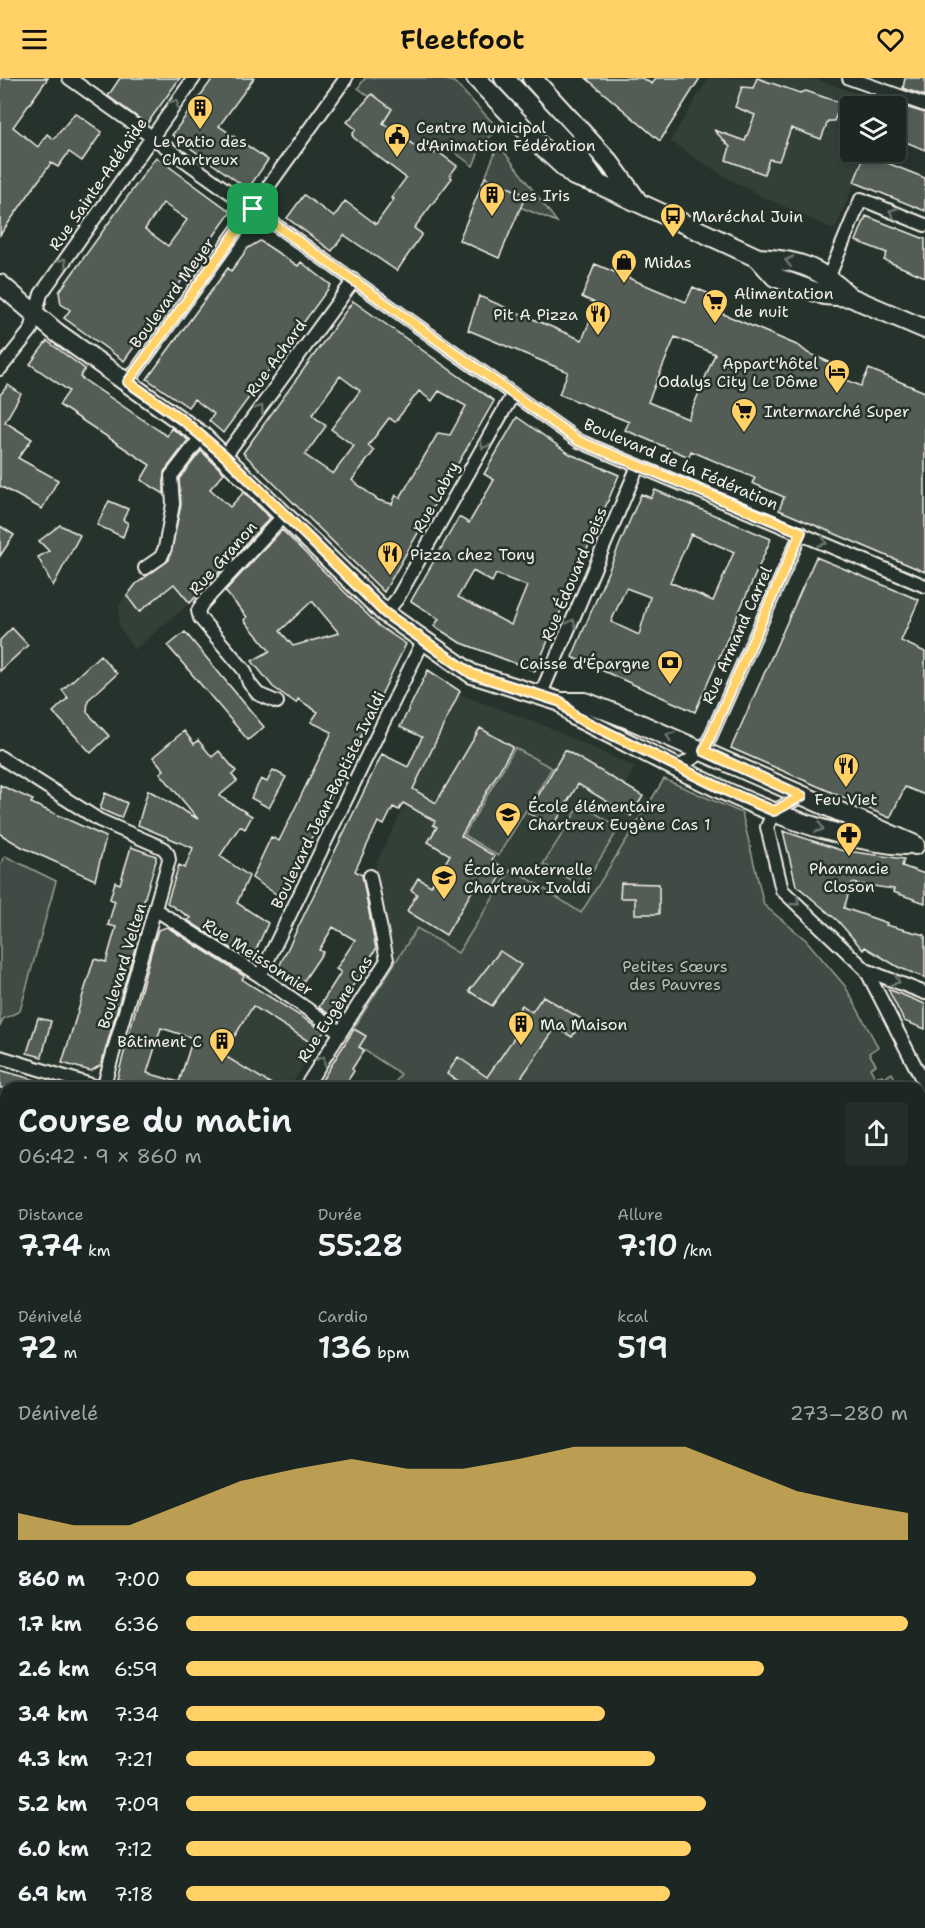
<!DOCTYPE html>
<html lang="fr">
<meta charset="utf-8">
<style>
body{margin:0;font-family:"Shantell Sans",sans-serif;background:#252e2a;color:#f1f3f6;height:100vh;display:flex;flex-direction:column;font-size:22px;white-space:nowrap}
*{box-sizing:border-box;margin:0}
p{font-size:20px;color:#a0a5a5}
.icon{flex:none;width:33px;height:33px;fill:none;stroke:currentColor;stroke-width:2;stroke-linecap:round;stroke-linejoin:round}
.map{position:relative;flex:1;overflow:hidden}
.panel{position:absolute;left:0px;top:1004px;width:926px;height:848px;display:flex;flex-direction:column;background:#1c2622;border-radius:18px 18px 0 0;box-shadow:0 3px 9px #0003,0 0 0 2px #3a4340}
.panel>*{flex:none}
.tools{position:absolute;left:840px;top:18px;display:grid;gap:12px}
.tools a{display:grid;place-items:center;width:66px;height:66px;border-radius:6px;background:#1c2622;box-shadow:0 3px 9px #0003,0 0 0 2px #3a4340;font-size:30px}
.pin{position:absolute;display:grid;place-items:center;width:51px;height:51px;color:#fff;margin:-26px;border-radius:12px;box-shadow:0 3px 9px #0006}
.round{display:grid;place-items:center;flex:none;width:63px;height:63px;border-radius:6px;background:#252e2a}
.headline{display:flex;align-items:center;justify-content:space-between;height:102px;padding:0 18px}
h1{font-size:33px;font-weight:600;line-height:45px}
.stats{display:grid;grid-template-columns:repeat(3,1fr);gap:9px;height:102px;padding:6px 18px}
.stats div{display:grid;align-content:center}
.stats b{font-size:30px;font-weight:600}
.stats small{font-size:16px;font-weight:400}
.stats p{font-size:16px}
.chart{height:168px;padding:12px 18px}
.chart p{display:flex;justify-content:space-between}
.chart svg{width:100%;height:108px;margin-top:6px;fill:#ffd166;opacity:.7}
ul{padding:0 18px;list-style:none;font-size:20px}
li{display:grid;grid-template-columns:96px 72px 1fr;align-items:center;height:45px}
li i{height:15px;border-radius:8px;background:#ffd166}
header{display:flex;justify-content:space-between;align-items:center;height:78px;padding:0 18px;background:#ffd166;color:#111;font-size:27px;font-weight:600}
.map>svg:first-child{display:block}
.built{fill:#333f39}
.green{fill:#414b45;stroke:#9a9e96;stroke-width:1.5}
.building{fill:#525c55;stroke:#f4f1e8;stroke-width:1.5;fill-rule:evenodd}
.lines{fill:none;stroke-linecap:round;stroke-linejoin:round}
.street-casing{stroke:#f4f1e8;stroke-width:16}
.secondary-casing{stroke:#f4f1e8;stroke-width:22}
.street{stroke:#26332d;stroke-width:12}
.secondary{stroke:#26332d;stroke-width:18}
.oneway{stroke:#6e766e}
.route-casing{stroke:#fff;stroke-width:12}
.route{stroke:#ffd166;stroke-width:8}
.labels{text-anchor:middle;dominant-baseline:central;stroke-width:5;stroke-linejoin:round;paint-order:stroke}
.poi-label{font-size:16px;fill:#f4f1e8;stroke:#26332d;text-anchor:start}
.street-label{font-size:16px;fill:#f4f1e8;stroke:#26332d}
.park-label{font-size:16px;fill:#bebfb7;stroke:#26332d}
</style>
<header><svg class="icon" aria-label="menu" viewBox="0 0 24 24"><path d="M4 6h16M4 12h16M4 18h16"/></svg>Fleetfoot<svg class="icon" aria-label="heart" viewBox="0 0 24 24"><path d="M12 20l-8-8c-3-5 5-10 8-4 3-6 11-1 8 4z"/></svg></header>
<div class="map">
<svg width="925" height="1850" viewBox="0 0 925 1850">
<rect width="100%" height="100%" fill="#26332d"/>
<filter id="ink" filterUnits="userSpaceOnUse"><feTurbulence type="fractalNoise" baseFrequency=".0167" numOctaves="2"/><feDisplacementMap in="SourceGraphic" scale="12" xChannelSelector="R" yChannelSelector="G"/><feConvolveMatrix kernelMatrix="1 2 1 2 8 2 1 2 1" color-interpolation-filters="sRGB"/></filter>
<g filter="url(#ink)">
<path class="built" d="M709,0H813L885,26L850,28V74H867L835,152L761,118L722,97L670,63Z
M177,427L232,480L190,525L134,572L119,548V528L130,510L158,486Z
M459,616L538,645L635,689L625,708L651,722L581,835L512,790L458,875L417,850L394,886L375,788Z
M257,911L324,954L290,1009L198,1010Z
M627,1845H773L772,1850H627Z"/>
<path class="green" d="M365,0H438L454,4L499,51L482,66L473,88L448,69L441,77L427,70L424,75L383,45L390,34L358,10Z
M502,71L557,144L520,129L524,116L485,100L496,72Z
M515,670L552,690L498,778L464,757Z
M664,701L742,735L764,827L806,862L845,908L878,969L869,975L876,987L870,990L875,999L882,997L884,1000L892,995L897,1004L891,1010L392,1009L401,996L347,961L417,850L458,875L512,790L581,835Z
M581,726L619,750L583,809L543,786Z
M5,778L56,803L20,933L3,941L0,949V788Z"/>
<path class="building" d="M0,0H48L13,49L38,69L47,56L54,61L75,35L102,54L82,83L69,74L58,89L51,85L0,157Z
M120,0H180L147,46L108,18Z
M213,0H254L219,48L268,82L248,111L172,57Z
M586,0H642L652,6L656,0H700L660,63Z
M757,0L800,15L806,13L841,25L834,43H828L821,61L791,50L779,83L769,81L764,96L726,82L730,69L714,52L745,63L755,37L735,29L742,9L753,10Z
M905,0H925V18L903,10Z
M372,16L392,31L383,45L422,73L427,70L434,76L437,73L457,88L450,97L452,100L414,150L422,156L397,193L344,157L332,173L287,140L304,117L334,139L345,123L376,146L394,121L391,120L406,100L354,60L352,57L356,51L347,44Z
M899,27L925,35V72L896,60Z
M865,76L925,100V133L854,104Z
M156,79L231,134L124,283L64,240L70,232L61,226L59,214ZM163,125L187,142L168,168L145,151Z
M485,99L526,117L499,180L459,162Z
M866,138L925,161V199L884,182L887,175L856,163Z
M260,163L298,188L301,184L331,207L223,355L209,343L214,336L194,321L188,329L147,301L228,190L231,193L248,170Z
M595,186L686,224L693,209L719,220L714,232L799,268L808,275L829,284L825,293L861,308L869,291L925,314V494L779,432L784,419L752,405L755,400L691,373L689,379L625,352L629,344L559,316L568,294L468,252L479,218L582,262L597,226L582,219ZM675,259L715,276L688,341L648,324Z
M353,223L494,323L384,514L243,375ZM340,298L360,313L331,351L354,368L333,396L305,377L326,348L312,337ZM419,313L432,323L439,313L466,328L450,357L438,355L400,420L396,417L392,426L378,422L352,402L374,373L368,368L389,340L395,344Z
M47,263L85,291L80,299L167,358L171,350L188,362L164,394V416L141,402L150,387L59,327L69,313L30,286Z
M8,307L21,316L5,344L32,361L18,380L58,402L42,431L0,408V317Z
M517,339L570,376L619,397L535,593L459,564L434,548L439,541L411,523L459,439L469,445L494,402L484,396ZM473,493L492,504L496,496L527,508L511,547L458,519Z
M201,373L224,395L210,411L230,429L244,414L270,440L190,525L174,506L139,534L127,518L136,506L169,482L181,427L179,401Z
M655,412L771,461L695,634L572,579L641,416L651,420ZM691,456L734,474L713,523L670,504ZM626,510L650,519L639,557L611,544Z
M109,423L128,431L123,442L128,445L123,459L97,447Z
M60,447L80,457L53,508L38,479L49,473L39,463Z
M0,448L14,457L0,478Z
M282,452L379,548L406,566L282,820L252,800L271,759L279,763L332,654L311,644L318,634L298,621L296,625L273,609L252,583L270,573L244,542L247,539L225,513ZM312,523L339,555L293,568L280,553Z
M816,479L919,522L901,563L925,574V717L905,709L890,740L731,670Z
M12,550L28,567L0,593V562Z
M185,554L264,649L248,662L168,568Z
M100,577L117,596L88,622L87,634L109,658L91,675L53,634L68,620L62,612Z
M428,592L460,613L413,711L436,725L480,650L513,669L461,758L494,778L492,782L505,791L493,812L478,803L446,857L407,833L417,816L411,812L418,800L431,808L450,777L428,764L437,749L433,747L435,743L405,726L403,725L399,732L393,729L384,747L378,744L355,793L362,797L376,871L333,939L319,929L341,894L336,891L355,862L333,849L319,872L323,874L299,910L276,895L382,676L408,689L422,659L400,649Z
M184,653L194,666L198,662L212,679L219,673L236,693L232,697L237,703L219,718L252,738L245,751L240,748L220,778L249,798L237,825L268,845L251,883L187,842L191,840L167,825L179,787L185,790L193,770L138,747L148,712L198,741L160,695L164,692L153,679Z
M565,672L643,718L631,738L578,706L553,749L528,735Z
M273,692L286,699L269,730L251,720L261,701L267,704Z
M0,707L33,722L31,725L106,759L95,802L22,769L0,756Z
M105,715L127,725L121,740L100,731Z
M783,753L840,772L904,781L902,788L925,796V825L893,814L894,811L852,805L844,830L887,845L886,847L925,857V900L898,889L865,869L863,872L838,843L796,807Z
M131,769L156,778V783L131,865L136,867L101,987L91,993L62,985L94,881L106,884L116,849L108,847L115,823L110,821L115,804L120,806Z
M621,805L659,806V836H635V820H620Z
M167,849L244,898L242,901L249,906L324,953L316,968L253,928L223,977L278,1010H137L138,1007L117,1001L152,871L158,852ZM161,950L193,960L179,1004L147,995Z
M500,873L521,887L492,928L469,913Z
M888,911L925,926V951L904,943Z
M543,918L583,942L572,959L556,949L514,1010H459L462,1005L447,996L458,979L487,999L525,944L515,937L522,927L532,934Z
M38,940L51,943L42,979L27,975Z
M354,951L366,958L359,969L364,972L352,991L354,993L343,1010H317Z
M0,992L49,1006V1010H0Z"/>
<g class="lines">
<defs>
<path id="street" d="M69,0L579,363L925,508
M849,0L925,27
M829,198L861,121L925,147
M0,291L31,252L41,216L194,0
M128,304L346,0
M225,378L354,202
M145,490L161,479L165,470L173,426L171,398L202,358
M385,535L397,521L513,316
M540,618L638,388
M277,624L258,616L249,605L245,593L200,540L198,533L202,526L284,437
M0,679L99,742L163,770L168,776L169,782L103,1010
M679,689L704,673L801,455
M802,718L774,733L767,749L782,812L866,892L925,1007
M156,832L260,898L340,954
M866,892L925,915
M260,898L424,561
M0,979L101,1010
M305,1010L387,882L370,798
M920,1064L925,1060
M920,1272L925,1273
M0,1315L6,1310
M4,1338L5,1360
M0,1374L6,1359
M920,1429L925,1430
M920,1590H925
M920,1621H925
M0,1781L6,1783
M349,1845L354,1850
M545,1845L595,1850
M472,1850L473,1845
M783,1850L784,1845"/>
<path id="secondary" d="M476,0L539,66L574,98L598,106L758,180C800,182 820,190 850,219
M504,0L582,83L598,106
M532,0L610,85L639,125
M758,180L775,199L824,217L850,219L925,251
M0,206L56,254L202,358L385,535L472,596L561,624H585L629,641L915,767
M561,624L576,639C675,687 795,760 905,767"/>
</defs>
<use href="#street" class="street-casing"/>
<use href="#secondary" class="secondary-casing"/>
<use href="#street" class="street"/>
<use href="#secondary" class="secondary"/>
</g>
<defs><path id="oneway-chevron" d="M-2-3.5L2.5 0L-2 3.5" fill="none" stroke-width="1.6" stroke-linecap="round" stroke-linejoin="round" transform="scale(1.5)"/></defs>
<g class="oneway">
<use href="#oneway-chevron" transform="translate(175 25) rotate(-54)"/>
<use href="#oneway-chevron" transform="translate(893 134) rotate(-158)"/>
<use href="#oneway-chevron" transform="translate(789 183) rotate(-167)"/>
<use href="#oneway-chevron" transform="translate(63 184) rotate(-55)"/>
<use href="#oneway-chevron" transform="translate(260 331) rotate(-54)"/>
<use href="#oneway-chevron" transform="translate(484 367) rotate(119)"/>
<use href="#oneway-chevron" transform="translate(823 464) rotate(23)"/>
<use href="#oneway-chevron" transform="translate(572 545) rotate(-67)"/>
<use href="#oneway-chevron" transform="translate(670 658) rotate(-157)"/>
<use href="#oneway-chevron" transform="translate(820 750) rotate(20)"/>
<use href="#oneway-chevron" transform="translate(796 824) rotate(41)"/>
<use href="#oneway-chevron" transform="translate(896 903) rotate(22)"/>
<use href="#oneway-chevron" transform="translate(322 982) rotate(-57)"/>
</g>
</g>
<g class="lines" filter="url(#ink)">
<defs>
<path id="route" d="M253,131L579,363L801,454L704,673L802,718L774,733L729,714L576,639L561,624L472,596L385,535L225,378L185,344L128,304Z"/>
</defs>
<use href="#route" class="route-casing"/>
<use href="#route" class="route"/>
</g>
<defs>
<symbol id="building-pin" viewBox="-11 -11 22 30"><path d="M0 17L-7.5 6A9.5 9.5 0 1 1 7.5 6Z" fill="#ffd166" stroke="#26332d"/><path d="M-4-6H4V6H1V3H-1V6H-4ZM-2.5-4.3h1.7v1.8h-1.7ZM.8-4.3h1.7v1.8H.8ZM-2.5-1h1.7V.8h-1.7ZM.8-1h1.7V.8H.8Z" fill="#111"/></symbol>
<symbol id="civic-pin" viewBox="-11 -11 22 30"><path d="M0 17L-7.5 6A9.5 9.5 0 1 1 7.5 6Z" fill="#ffd166" stroke="#26332d"/><path d="M-.6-6.5H3V-4.5H.6V-3L4-1V1h2V6H-6V1h2V-1L-.6-3ZM-1.2 2.5V6h2.4V2.5Z" fill="#111"/></symbol>
<symbol id="bus-pin" viewBox="-11 -11 22 30"><path d="M0 17L-7.5 6A9.5 9.5 0 1 1 7.5 6Z" fill="#ffd166" stroke="#26332d"/><path d="M-5-6H5V4H4V6H2V4H-2V6H-4V4H-5ZM-3.5-4V0h7V-4ZM-3.5 1.2v1.5H-2V1.2ZM2 1.2v1.5H3.5V1.2Z" fill="#111"/></symbol>
<symbol id="shop-pin" viewBox="-11 -11 22 30"><path d="M0 17L-7.5 6A9.5 9.5 0 1 1 7.5 6Z" fill="#ffd166" stroke="#26332d"/><path d="M-5-2.5h2.3a2.7 3.5 0 0 1 5.4 0H5L5.5 6h-11ZM-1.5-2.5h3a1.5 2.3 0 0 0-3 0Z" fill="#111"/></symbol>
<symbol id="supermarket-pin" viewBox="-11 -11 22 30"><path d="M0 17L-7.5 6A9.5 9.5 0 1 1 7.5 6Z" fill="#ffd166" stroke="#26332d"/><path d="M-6-5.5h2.5l.6 2H6L4.5 2H-2.5L-4.4-4H-6ZM-1.5 3.2a1.3 1.3 0 1 0 .1 0ZM3 3.2a1.3 1.3 0 1 0 .1 0Z" fill="#111"/></symbol>
<symbol id="restaurant-pin" viewBox="-11 -11 22 30"><path d="M0 17L-7.5 6A9.5 9.5 0 1 1 7.5 6Z" fill="#ffd166" stroke="#26332d"/><path d="M-5-6h1v4h1v-4h1v4h1v-4h1v5L-1.5 .5V6h-2V.5L-5-1ZM5-6V6H3V1.5H1.5Q1.5-4 5-6Z" fill="#111"/></symbol>
<symbol id="hotel-pin" viewBox="-11 -11 22 30"><path d="M0 17L-7.5 6A9.5 9.5 0 1 1 7.5 6Z" fill="#ffd166" stroke="#26332d"/><path d="M-6-4.5h1.5V1H6V5H4.5V3h-9V5H-6ZM-4 0a1.8 1.8 0 1 1 3.6 0ZM.5 0V-2.5h3Q6-2.5 6 0Z" fill="#111"/></symbol>
<symbol id="bank-pin" viewBox="-11 -11 22 30"><path d="M0 17L-7.5 6A9.5 9.5 0 1 1 7.5 6Z" fill="#ffd166" stroke="#26332d"/><path d="M-6-4H6V4H-6ZM0-2.3a2.3 2.3 0 1 0 0 4.6a2.3 2.3 0 1 0 0-4.6Z" fill="#111"/></symbol>
<symbol id="school-pin" viewBox="-11 -11 22 30"><path d="M0 17L-7.5 6A9.5 9.5 0 1 1 7.5 6Z" fill="#ffd166" stroke="#26332d"/><path d="M0-5L7-2L0 1L-7-2ZM-4 1L0 2.5L4 1V4Q0 6-4 4Z" fill="#111"/></symbol>
<symbol id="pharmacy-pin" viewBox="-11 -11 22 30"><path d="M0 17L-7.5 6A9.5 9.5 0 1 1 7.5 6Z" fill="#ffd166" stroke="#26332d"/><path d="M-2-6h4v4h4v4h-4v4h-4v-4h-4v-4h4Z" fill="#111"/></symbol>
</defs>
<g fill-rule="evenodd">
<use href="#building-pin" x="185" y="15" width="30" height="40"/>
<use href="#civic-pin" x="382" y="43" width="30" height="40"/>
<use href="#building-pin" x="477" y="102" width="30" height="40"/>
<use href="#bus-pin" x="658" y="123" width="30" height="40"/>
<use href="#shop-pin" x="609" y="169" width="30" height="40"/>
<use href="#supermarket-pin" x="700" y="209" width="30" height="40"/>
<use href="#restaurant-pin" x="583" y="221" width="30" height="40"/>
<use href="#hotel-pin" x="822" y="279" width="30" height="40"/>
<use href="#supermarket-pin" x="729" y="318" width="30" height="40"/>
<use href="#restaurant-pin" x="375" y="461" width="30" height="40"/>
<use href="#bank-pin" x="655" y="570" width="30" height="40"/>
<use href="#restaurant-pin" x="831" y="673" width="30" height="40"/>
<use href="#school-pin" x="493" y="722" width="30" height="40"/>
<use href="#pharmacy-pin" x="834" y="742" width="30" height="40"/>
<use href="#school-pin" x="429" y="785" width="30" height="40"/>
<use href="#building-pin" x="506" y="931" width="30" height="40"/>
<use href="#building-pin" x="207" y="948" width="30" height="40"/>
</g>
<g class="labels">
<g class="poi-label">
<text x="416" y="49">Centre Municipal<tspan x="416" dy="18">d'Animation Fédération</tspan></text>
<text x="200" y="63" text-anchor="middle">Le Patio des<tspan x="200" dy="18">Chartreux</tspan></text>
<text x="512" y="117">Les Iris</text>
<text x="692" y="138">Maréchal Juin</text>
<text x="644" y="184">Midas</text>
<text x="734" y="215">Alimentation<tspan x="734" dy="18">de nuit</tspan></text>
<text x="578" y="236" text-anchor="end">Pit A Pizza</text>
<text x="818" y="285" text-anchor="end">Appart'hôtel<tspan x="818" dy="18">Odalys City Le Dôme</tspan></text>
<text x="764" y="333">Intermarché Super</text>
<text x="410" y="476">Pizza chez Tony</text>
<text x="650" y="585" text-anchor="end">Caisse d'Épargne</text>
<text x="846" y="721" text-anchor="middle">Feu Viet</text>
<text x="528" y="728">École élémentaire<tspan x="528" dy="18">Chartreux Eugène Cas 1</tspan></text>
<text x="849" y="790" text-anchor="middle">Pharmacie<tspan x="849" dy="18">Closon</tspan></text>
<text x="464" y="791">École maternelle<tspan x="464" dy="18">Chartreux Ivaldi</tspan></text>
<text x="540" y="946">Ma Maison</text>
<text x="202" y="963" text-anchor="end">Bâtiment C</text>
</g>
<g class="street-label">
<text transform="translate(98 106) rotate(-55)">Rue Sainte-Adélaïde</text>
<text transform="translate(172 215) rotate(-54)">Boulevard Meyer</text>
<text transform="translate(276 280) rotate(-54)">Rue Achard</text>
<text transform="translate(681 386) rotate(23)">Boulevard de la Fédération</text>
<text transform="translate(436 419) rotate(-61)">Rue Labry</text>
<text transform="translate(223 480) rotate(-48)">Rue Granon</text>
<text transform="translate(574 496) rotate(-67)">Rue Édouard Deiss</text>
<text transform="translate(737 557) rotate(-66)">Rue Armand Carrel</text>
<text transform="translate(328 722) rotate(-64)">Boulevard Jean-Baptiste Ivaldi</text>
<text transform="translate(258 879) rotate(33)">Rue Meissonnier</text>
<text transform="translate(122 888) rotate(-73)">Boulevard Velten</text>
<text transform="translate(335 931) rotate(-57)">Rue Eugène Cas</text>
</g>
<g class="park-label">
<text x="675" y="888">Petites Sœurs<tspan x="675" dy="18">des Pauvres</tspan></text>
</g>
</g>
</svg>
<div class="tools">
<a><svg class="icon" aria-label="layers" viewBox="0 0 24 24"><path d="M12 4l9 5-9 5-9-5zM3 14l9 5 9-5"/></svg></a>
</div>
<div class="pin" style="left:253px;top:131px;background:#1e9e55"><svg class="icon" aria-label="arrive" viewBox="0 0 24 24"><path d="M6 21V4h12l-3 4 3 4H6"/></svg></div>
<section class="panel">
<div class="headline"><div><h1>Course du matin</h1><p>06:42 · 9 × 860 m</p></div><a class="round"><svg class="icon" aria-label="share" viewBox="0 0 24 24"><path d="M12 15V3M7 8l5-5 5 5M5 13v7h14v-7"/></svg></a></div>
<div class="stats">
<div><p>Distance</p><b>7.74<small> km</small></b></div>
<div><p>Durée</p><b>55:28</b></div>
<div><p>Allure</p><b>7:10<small> /km</small></b></div>
</div>
<div class="stats">
<div><p>Dénivelé</p><b>72<small> m</small></b></div>
<div><p>Cardio</p><b>136<small> bpm</small></b></div>
<div><p>kcal</p><b>519</b></div>
</div>
<div class="chart"><p><span>Dénivelé</span>273–280 m</p>
<svg viewBox="0 0 160 44" preserveAspectRatio="none"><path d="M0 44V33L10 38L20 38L30 29L40 20L50 15L60 11L70 15L80 15L90 11L100 6L110 6L120 6L130 15L140 24L150 29L160 33V44z"/></svg>
</div>
<ul>
<li><b>860 m</b>7:00<i style="width:79%"></i></li>
<li><b>1.7 km</b>6:36<i style="width:100%"></i></li>
<li><b>2.6 km</b>6:59<i style="width:80%"></i></li>
<li><b>3.4 km</b>7:34<i style="width:58%"></i></li>
<li><b>4.3 km</b>7:21<i style="width:65%"></i></li>
<li><b>5.2 km</b>7:09<i style="width:72%"></i></li>
<li><b>6.0 km</b>7:12<i style="width:70%"></i></li>
<li><b>6.9 km</b>7:18<i style="width:67%"></i></li>
</ul>
</section>
</div>
